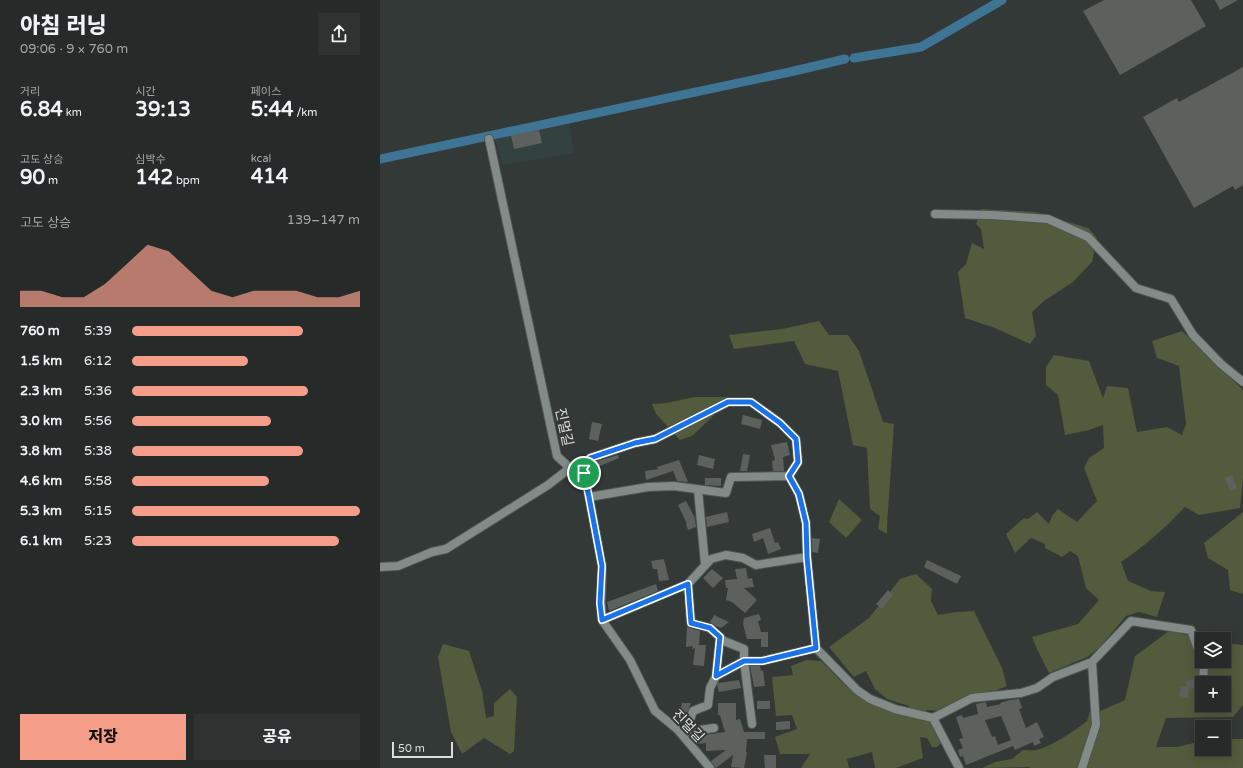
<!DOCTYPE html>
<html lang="ko">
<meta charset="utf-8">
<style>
body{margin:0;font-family:"Varela Round","Noto Sans KR",sans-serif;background:#2e3331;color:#f1f3f6;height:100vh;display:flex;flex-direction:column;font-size:15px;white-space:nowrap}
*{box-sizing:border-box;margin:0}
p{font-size:13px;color:#a4a7a8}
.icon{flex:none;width:22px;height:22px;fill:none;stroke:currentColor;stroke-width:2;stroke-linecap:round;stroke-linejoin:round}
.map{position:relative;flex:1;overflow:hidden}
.sheet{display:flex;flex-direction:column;background:#262b29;width:380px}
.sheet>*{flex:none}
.controls{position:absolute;left:815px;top:632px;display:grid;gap:8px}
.controls a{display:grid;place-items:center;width:36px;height:36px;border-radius:0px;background:#262b29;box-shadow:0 2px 10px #0003,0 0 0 1px #424746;font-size:20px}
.scale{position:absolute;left:12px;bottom:10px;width:61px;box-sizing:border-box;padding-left:4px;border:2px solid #d9dddc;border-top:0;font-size:11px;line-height:14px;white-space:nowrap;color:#d9dddc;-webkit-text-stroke:3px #333937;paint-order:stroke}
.pin{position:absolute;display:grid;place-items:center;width:34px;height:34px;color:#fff;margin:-17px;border:2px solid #fff;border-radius:50%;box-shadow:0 1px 4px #0007}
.round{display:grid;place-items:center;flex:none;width:42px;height:42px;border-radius:0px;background:#2e3331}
.overview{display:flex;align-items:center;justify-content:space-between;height:68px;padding:0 20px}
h1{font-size:22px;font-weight:800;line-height:30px}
.stats{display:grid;grid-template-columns:repeat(3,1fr);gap:6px;height:68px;padding:4px 20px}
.stats div{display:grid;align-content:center}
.stats b{font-size:20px;font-weight:800}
.stats small{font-size:11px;font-weight:400}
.stats p{font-size:11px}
.chart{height:112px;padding:8px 20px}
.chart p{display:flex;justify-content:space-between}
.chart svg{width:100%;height:72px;margin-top:4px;fill:#f49e8a;opacity:.7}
.cta{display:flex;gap:8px;margin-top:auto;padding:8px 20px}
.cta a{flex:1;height:46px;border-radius:0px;background:#f49e8a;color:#111;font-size:16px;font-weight:800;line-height:46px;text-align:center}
.cta a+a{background:#2e3331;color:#f1f3f6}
ul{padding:0 20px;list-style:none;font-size:13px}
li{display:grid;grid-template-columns:64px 48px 1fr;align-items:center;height:30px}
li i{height:10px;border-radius:5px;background:#f49e8a}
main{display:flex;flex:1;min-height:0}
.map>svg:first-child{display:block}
.built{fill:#33423e}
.green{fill:#525b3c;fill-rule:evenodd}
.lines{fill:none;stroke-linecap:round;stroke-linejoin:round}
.canal{stroke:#3e7494;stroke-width:9}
.building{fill:#5c615d;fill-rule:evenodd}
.street-casing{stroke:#4f5554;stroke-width:10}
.street{stroke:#838b89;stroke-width:8}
.route-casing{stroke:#fff;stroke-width:8}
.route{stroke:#1a73e8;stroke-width:5}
.labels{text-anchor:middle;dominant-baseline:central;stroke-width:4;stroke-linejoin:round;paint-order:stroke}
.street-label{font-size:14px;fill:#d9dddc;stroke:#333937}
</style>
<main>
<section class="sheet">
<div class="overview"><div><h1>아침 러닝</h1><p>09:06 · 9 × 760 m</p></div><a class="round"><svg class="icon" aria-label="share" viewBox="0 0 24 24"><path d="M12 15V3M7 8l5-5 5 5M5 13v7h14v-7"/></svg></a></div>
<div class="stats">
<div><p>거리</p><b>6.84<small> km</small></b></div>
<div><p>시간</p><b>39:13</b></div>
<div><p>페이스</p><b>5:44<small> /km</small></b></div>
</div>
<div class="stats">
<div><p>고도 상승</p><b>90<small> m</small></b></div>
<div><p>심박수</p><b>142<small> bpm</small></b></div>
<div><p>kcal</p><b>414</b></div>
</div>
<div class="chart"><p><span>고도 상승</span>139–147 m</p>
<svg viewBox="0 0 160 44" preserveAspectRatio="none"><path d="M0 44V34L10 34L20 38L30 38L40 30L50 18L60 6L70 10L80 22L90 34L100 38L110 34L120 34L130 34L140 38L150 38L160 34V44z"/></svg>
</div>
<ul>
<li><b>760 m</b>5:39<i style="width:75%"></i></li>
<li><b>1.5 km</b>6:12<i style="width:51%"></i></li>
<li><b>2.3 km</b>5:36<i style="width:77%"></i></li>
<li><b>3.0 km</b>5:56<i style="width:61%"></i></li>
<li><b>3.8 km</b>5:38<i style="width:75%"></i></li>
<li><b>4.6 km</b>5:58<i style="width:60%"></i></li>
<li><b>5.3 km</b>5:15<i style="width:100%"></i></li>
<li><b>6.1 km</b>5:23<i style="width:91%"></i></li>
</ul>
<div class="cta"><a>저장</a><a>공유</a></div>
</section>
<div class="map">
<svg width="863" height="768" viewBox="0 0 863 768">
<rect width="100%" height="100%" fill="#333937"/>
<path class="built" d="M189,124L194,153L122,165L115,139Z"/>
<path class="green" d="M601,209L655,212L708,228L717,238L712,262L693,282L664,301L652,312L656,336L650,344L615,328L585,318L578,272L586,264L592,243L604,249L601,229L596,224Z
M439,321L449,335H468L479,351L503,422L514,424L507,525V534L498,529L500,516L490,509L487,448L473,445L458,371L425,364L414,341L354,349L349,335L402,329Z
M802,331L863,390V478L860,508L819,515L805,507C785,528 765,546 741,562L748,581L771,591L785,592L777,617L759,612L746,616L719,648L707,657L669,673L657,649L652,637L698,624L719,600L706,588L698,556L690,551L682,557L665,548V544L651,538L635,553L626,534L644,518L648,519L657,512L669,524L672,516L678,509L697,522L717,501L704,468L709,458L724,448L723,425L709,430L685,435L678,395L666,385V367L674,355L709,361L723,398L727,386L748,388L757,432L787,427L802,435L806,424L799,366L777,358L772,341Z
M315,397H346L333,416L312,436L300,440L276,414L272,404L286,403Z
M459,499L482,520L466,538L449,522Z
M863,512V594L850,590L848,570L828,558L824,543Z
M536,574L552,589L551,601L558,615L576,612L594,611L622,668L627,686L612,692L601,693L574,704L561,711L546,710L561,743L557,747H552L547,738L540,737L543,758L516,768H495L492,752L467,759L469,768H421L430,754H400L395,737L417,729L412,715L396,716L392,677L413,675L411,666L426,660L441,661L467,687L490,702L527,714L529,706L507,699L495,689L486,671L474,677L449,647L489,618L520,579Z
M789,631L825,639H822V661H844V643L863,645V705L853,717L786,718L776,747H797L822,741V749H844V739H863V768H650V767L602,768L615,762L632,759L643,750C647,750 652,751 656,750C671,747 696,730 707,721L710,711L718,712L745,700L755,656ZM822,683H844V705H822Z
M63,644L89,651L102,691L106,718L114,716V703L130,689L137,697L134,751L130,754L104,738L82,754L71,732L58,657Z"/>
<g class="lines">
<path class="canal" d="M474,58L541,47L622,0
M0,159L410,72L465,59"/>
</g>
<path class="building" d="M724,0H811L826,26L740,75L703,11Z
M835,0H858L840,10Z
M863,67V185L855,190L853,186L814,208L763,117L797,98L799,102Z
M159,130L162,143L134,149L131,135Z
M363,415L382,420L380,429L361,424Z
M212,422L222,424L218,441L209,439Z
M407,442L410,455L403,457L404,471H393L392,461L395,460L391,445Z
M363,454L370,455L367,471H360Z
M238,455L239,458L215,468L214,462Z
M319,455L335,459L333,469L317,465Z
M299,460L308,482L297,481L293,471L266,480L265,471L278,469L277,467Z
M852,475L857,488L850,491L845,478Z
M325,478H341V486L325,485Z
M306,501L315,518L316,527L308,530L306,524H307L298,505Z
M347,512L349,522L327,527L326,517Z
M390,528L395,543L398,542L401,549L388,554L383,538L374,542L372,534Z
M432,538L440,539L438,553L432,552Z
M284,559L289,580L279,581L277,569H273L271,561Z
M547,560L581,576L577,584L544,567Z
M366,568L368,579L372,578L374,587L364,588L377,600L365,613L352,602L346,600L348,588H346L345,580L357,579L355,569Z
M332,569L343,578L333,588L323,578Z
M276,584L278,591L229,611L227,602Z
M508,590L513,595L502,609L496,604Z
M379,614L381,620L378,621L381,632H388V647H381V639H367L363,624L364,618Z
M334,615L349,622L341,628L336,626L330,622Z
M307,627L320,631L319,645H326L324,666L313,665L315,648L312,649L313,646L306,647Z
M370,666H380L381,671L383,670L385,686L374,687Z
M818,678L819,686L809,689L808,698L799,696L801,686L807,687L806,681Z
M359,680L361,688L339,692L337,685L338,683Z
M639,699L642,708L639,709L646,728L657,722L664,737L659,739L661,743L654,746L653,742L635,750L633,746L586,765L583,756L580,757L578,750L583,748L579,739L583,738L576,717L582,715L583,718L598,714L596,704L606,702L607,707L621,704L620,703L630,700ZM621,716L631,740L618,745L615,736L612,737L605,720Z
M377,701H390V709H377Z
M302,703H311L303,723L298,721Z
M338,703H356V720L360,719L364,732H385V739H367L366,752H367L364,768L351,767L353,755L336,768L331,761L346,750L326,751V743L318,744L317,736L345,732L340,715H338Z
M410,721V729L396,730V722Z
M384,755H396V768H385Z"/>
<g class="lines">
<defs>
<path id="street" d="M109,139L177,456L190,468L204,473L209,497L222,566L221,603L222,620L250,660L275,711L298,730L330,768
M555,214L612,215L668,219L708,237L756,288L791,299L813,335L841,364L863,382
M204,473L210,458L255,443L275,439L348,402H371L400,423L416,439L418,462L409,476L351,477L346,493L294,486L268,487L209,497
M409,476L419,494L426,523L427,557L436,648L477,690L490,699L515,709L553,718L579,768
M318,490L325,564
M0,567L18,566L52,552L66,549L168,485L190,468
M308,584L311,623L330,628L344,641L364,649V661H382L436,648
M222,620L308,584L331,559L346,555L363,558L376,565L427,557
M336,676L340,637
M553,718L592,698L641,693L657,688L673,677L712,662
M306,732L313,711L328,705L330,688L336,676L364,661L372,724
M308,736L306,732L334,728
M702,768L716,725L712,662L751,621L811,630L824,666L823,683"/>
</defs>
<use href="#street" class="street-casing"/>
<use href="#street" class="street"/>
</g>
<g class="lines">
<defs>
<path id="route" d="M348,402H371L400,423L416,439L418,462L409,476L419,494L426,523L427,557L436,648L382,661H364L336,676L340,637L330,628L311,623L308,584L222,620L220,603L222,566L209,497L204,473L210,458L255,443L275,439Z"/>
</defs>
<use href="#route" class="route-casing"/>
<use href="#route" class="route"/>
</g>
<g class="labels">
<g class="street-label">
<text transform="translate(184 427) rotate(78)">진멀길</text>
<text transform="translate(308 726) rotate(46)">진멀길</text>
</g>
</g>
</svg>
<div class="controls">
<a><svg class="icon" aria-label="layers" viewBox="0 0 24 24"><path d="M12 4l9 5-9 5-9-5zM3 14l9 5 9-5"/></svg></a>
<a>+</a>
<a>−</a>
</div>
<div class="scale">50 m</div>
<div class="pin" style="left:204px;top:473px;background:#1e9e55"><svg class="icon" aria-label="arrive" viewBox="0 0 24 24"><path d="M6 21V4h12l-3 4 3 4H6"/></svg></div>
</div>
</main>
